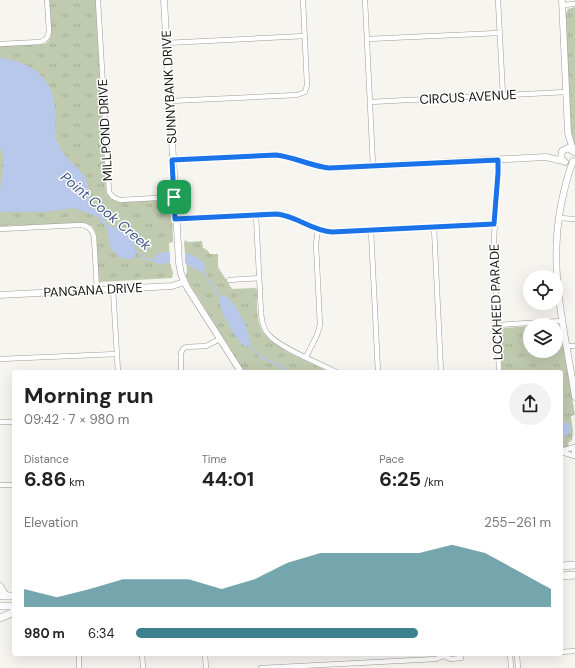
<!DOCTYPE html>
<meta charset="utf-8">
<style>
body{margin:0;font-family:"DM Sans",sans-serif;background:#f2f2f2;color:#222;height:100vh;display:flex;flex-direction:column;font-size:15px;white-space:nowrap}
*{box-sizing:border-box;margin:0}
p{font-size:13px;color:#767676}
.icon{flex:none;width:22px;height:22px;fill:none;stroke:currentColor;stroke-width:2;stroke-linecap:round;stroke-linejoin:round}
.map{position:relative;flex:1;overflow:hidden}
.sheet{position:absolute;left:12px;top:370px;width:551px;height:286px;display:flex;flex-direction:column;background:#fff;border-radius:4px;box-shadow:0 4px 16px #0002}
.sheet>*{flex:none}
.controls{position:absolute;left:523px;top:270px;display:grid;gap:8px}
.controls a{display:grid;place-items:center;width:40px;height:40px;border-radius:50%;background:#fff;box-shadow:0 4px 16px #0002;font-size:20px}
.pin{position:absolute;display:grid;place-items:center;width:34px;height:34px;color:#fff;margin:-17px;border-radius:8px;box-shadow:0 2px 6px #0006}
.round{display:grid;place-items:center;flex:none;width:42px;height:42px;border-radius:21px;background:#f2f2f2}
.summary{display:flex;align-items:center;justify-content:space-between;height:68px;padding:0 12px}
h1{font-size:22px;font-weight:700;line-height:30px}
.figures{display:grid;grid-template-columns:repeat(3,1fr);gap:6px;height:68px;padding:4px 12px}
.figures div{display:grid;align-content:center}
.figures b{font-size:20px;font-weight:700}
.figures small{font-size:11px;font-weight:400}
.figures p{font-size:11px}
.chart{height:112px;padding:8px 12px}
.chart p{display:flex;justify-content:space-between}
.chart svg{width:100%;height:72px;margin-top:4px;fill:#3c818d;opacity:.7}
ul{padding:0 12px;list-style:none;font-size:13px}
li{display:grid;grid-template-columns:64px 48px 1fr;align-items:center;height:30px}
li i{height:10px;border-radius:5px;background:#3c818d}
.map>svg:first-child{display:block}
.park{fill:url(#park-tufts)}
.water{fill:#b7c8ea}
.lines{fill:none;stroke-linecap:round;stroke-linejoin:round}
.stream{stroke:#b7c8ea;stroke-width:1.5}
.minor-casing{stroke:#9e9c97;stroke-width:5.5}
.tertiary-casing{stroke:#9e9c97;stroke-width:7}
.secondary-casing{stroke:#9e9c97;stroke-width:8}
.minor{stroke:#fff;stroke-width:4.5}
.tertiary{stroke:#fff;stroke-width:6}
.secondary{stroke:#fff;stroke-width:7}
.route-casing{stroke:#fff;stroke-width:8}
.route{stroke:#1a73e8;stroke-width:5}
.labels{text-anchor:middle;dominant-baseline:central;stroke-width:3;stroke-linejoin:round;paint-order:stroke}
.street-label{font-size:13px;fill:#121210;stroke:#fff}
.water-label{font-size:14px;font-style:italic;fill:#3f5584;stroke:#fff}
</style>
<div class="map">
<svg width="575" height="668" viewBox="0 0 575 668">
<defs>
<pattern id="park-tufts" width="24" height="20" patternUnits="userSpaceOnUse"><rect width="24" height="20" fill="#c0caaf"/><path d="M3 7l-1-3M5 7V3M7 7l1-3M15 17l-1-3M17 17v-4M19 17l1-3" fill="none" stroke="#a4ac96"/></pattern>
</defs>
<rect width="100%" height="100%" fill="#f7f5f0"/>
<path class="park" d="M49,0H96L106,192L111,199L118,202L164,200L170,203L172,209L173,242L169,243L170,263L173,273L172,278L99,282L96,233L92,226L85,223L0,226V46L44,44L48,42L51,36Z
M575,7V147L571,130L565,15L568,9Z
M185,240L188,242L202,241L203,248L207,250L210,254H218V267L232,289L254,288L257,289C257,301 256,315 260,326C268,348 310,362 331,372H245L189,283L186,276L187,270L184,244Z
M556,325L559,327L561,331L575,415L571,416L573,431L572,440L568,443L569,447L561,448V372H502L500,335V331L504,328L530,326V351H556Z"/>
<path class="water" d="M0,58C5,58 10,59 15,61C39,68 53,83 55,108C57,120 53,133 58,144C64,158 77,165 85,177C90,185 87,198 92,206C94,210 98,212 101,215C109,225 107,228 122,227C134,238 137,243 134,259L120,258L110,247L107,228L98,217L74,208L46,212H0V192L4,160L0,146Z
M165,252H170V263L158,264L153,261L157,254Z
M185,252L196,257L204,262L205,269L201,272L195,269L185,263Z
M219,295L227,297C239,310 250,328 250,345L245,347C234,336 219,311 219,295Z
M561,422L568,423C575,431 569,435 561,438Z"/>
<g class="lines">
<path class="stream" d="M134,249L143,258L154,260
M202,270L220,297
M249,344L261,357L292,372"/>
<defs>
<path id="minor" d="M98,0L109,192L113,197L120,200L174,197
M365,0L373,166
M498,0L503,96
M562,5L575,4
M367,39L499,33
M166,43L305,36
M0,44L40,42C45,41 48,37 49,32L47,0
M170,101L297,95L305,92L307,85L303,0
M370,102L566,92
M498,159L494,241L499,372
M256,215L261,313C262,321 263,329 269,335C278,347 321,364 336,372
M559,218L575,219
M175,219L281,214C299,218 313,231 332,232L494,224
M434,227L441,372
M0,229L80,225C87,225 92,229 94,237L97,290
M371,230L378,372
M229,280L259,278
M113,289L118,372
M497,325L562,321
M567,346H575
M306,357L317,335L320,325L316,244L318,229
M0,359L117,354
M181,372V353L183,349L186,347L206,346L220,339
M0,422H14
M561,451L575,447
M561,452L575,456
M0,485H14
M561,652L575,651
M79,654V668
M142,654L143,668
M205,654L206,668
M510,654L511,668
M517,654L518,668
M261,668L436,659L443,656L451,659L461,658"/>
<path id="tertiary" d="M164,0L179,263L181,274L187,287L241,372
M562,0L568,133L573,150
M172,160L276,155C296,157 314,168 335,168L546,157L563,161
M573,161C567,176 564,190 561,205C548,273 565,330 575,397
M565,162L561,158L562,151L568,148L574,152
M0,295L172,286L184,282
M575,448V454
M0,586L5,594L9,596"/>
<path id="secondary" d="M561,566L575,565
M561,576L575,575
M0,596H14
M0,606H14
M0,618L14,612"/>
</defs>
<use href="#minor" class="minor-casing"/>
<use href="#tertiary" class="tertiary-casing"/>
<use href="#secondary" class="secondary-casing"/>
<use href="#minor" class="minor"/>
<use href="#tertiary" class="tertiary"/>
<use href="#secondary" class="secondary"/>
</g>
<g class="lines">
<defs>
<path id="route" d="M276,155C294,157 311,166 329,168L498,160V173L494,224L332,232C312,231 297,216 277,214L175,219L172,160Z"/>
</defs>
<use href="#route" class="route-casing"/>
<use href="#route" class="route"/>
</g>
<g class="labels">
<g class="street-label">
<text transform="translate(169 87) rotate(-93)">SUNNYBANK DRIVE</text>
<text transform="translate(468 97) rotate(-3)">CIRCUS AVENUE</text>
<text transform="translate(105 130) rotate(-93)">MILLPOND DRIVE</text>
<text transform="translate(93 290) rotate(-3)">PANGANA DRIVE</text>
<text transform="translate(496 302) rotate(-92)">LOCKHEED PARADE</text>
</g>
<g class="water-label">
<text transform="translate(106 211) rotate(40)">Point Cook Creek</text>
</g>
</g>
</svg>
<div class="controls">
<a><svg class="icon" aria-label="locate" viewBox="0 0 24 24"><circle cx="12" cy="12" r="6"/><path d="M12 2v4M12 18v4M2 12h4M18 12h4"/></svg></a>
<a><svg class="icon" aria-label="layers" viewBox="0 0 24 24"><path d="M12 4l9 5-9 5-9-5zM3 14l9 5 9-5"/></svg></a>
</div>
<div class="pin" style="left:174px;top:197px;background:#1e9e55"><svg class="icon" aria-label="arrive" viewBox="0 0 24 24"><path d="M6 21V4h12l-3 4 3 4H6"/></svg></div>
<section class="sheet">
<div class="summary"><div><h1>Morning run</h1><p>09:42 · 7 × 980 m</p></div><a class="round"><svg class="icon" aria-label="share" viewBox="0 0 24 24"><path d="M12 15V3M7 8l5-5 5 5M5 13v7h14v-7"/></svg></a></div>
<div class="figures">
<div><p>Distance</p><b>6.86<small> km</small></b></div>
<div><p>Time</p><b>44:01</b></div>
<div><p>Pace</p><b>6:25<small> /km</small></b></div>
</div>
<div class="chart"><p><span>Elevation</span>255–261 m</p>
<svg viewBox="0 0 160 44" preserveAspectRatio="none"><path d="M0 44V33L10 38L20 33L30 27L40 27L50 27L60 33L70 27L80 17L90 11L100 11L110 11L120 11L130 6L140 11L150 22L160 33V44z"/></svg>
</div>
<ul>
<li><b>980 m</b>6:34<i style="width:68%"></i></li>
</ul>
</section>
</div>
